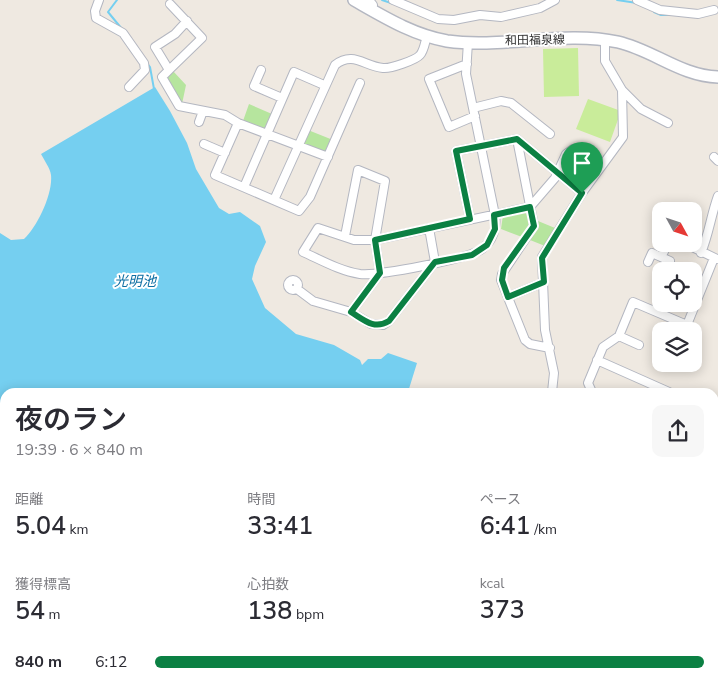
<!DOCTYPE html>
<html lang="ja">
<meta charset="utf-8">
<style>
body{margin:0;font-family:"Nunito Sans","Noto Sans JP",sans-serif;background:#f7f7f7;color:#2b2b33;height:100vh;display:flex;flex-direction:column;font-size:19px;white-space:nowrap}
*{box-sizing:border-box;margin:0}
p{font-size:16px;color:#7c7c81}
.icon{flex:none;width:28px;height:28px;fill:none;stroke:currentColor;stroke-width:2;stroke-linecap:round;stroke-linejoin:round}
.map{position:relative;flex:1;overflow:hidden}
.drawer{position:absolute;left:0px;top:388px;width:719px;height:304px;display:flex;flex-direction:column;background:#fff;border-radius:15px 15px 0 0;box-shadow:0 2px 12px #0003}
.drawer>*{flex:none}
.needle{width:32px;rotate:130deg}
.buttons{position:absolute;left:652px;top:202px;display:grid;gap:10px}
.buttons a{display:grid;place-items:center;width:50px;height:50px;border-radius:10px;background:#fff;box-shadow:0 2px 12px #0003;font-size:25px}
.pin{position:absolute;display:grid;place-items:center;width:42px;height:42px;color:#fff;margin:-51px -21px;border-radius:50% 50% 50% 0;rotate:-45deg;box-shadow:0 0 5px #0007}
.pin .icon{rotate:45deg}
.round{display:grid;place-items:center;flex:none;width:52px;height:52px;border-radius:10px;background:#f7f7f7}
.summary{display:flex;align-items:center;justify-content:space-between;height:85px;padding:0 15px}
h1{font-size:28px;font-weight:600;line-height:38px}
.stats{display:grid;grid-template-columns:repeat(3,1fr);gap:8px;height:85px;padding:5px 15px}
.stats div{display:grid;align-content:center}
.stats b{font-size:25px;font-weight:600}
.stats small{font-size:14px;font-weight:400}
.stats p{font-size:14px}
ul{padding:0 15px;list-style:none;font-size:16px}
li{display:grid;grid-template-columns:80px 60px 1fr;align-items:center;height:38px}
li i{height:12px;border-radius:6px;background:#0b8043}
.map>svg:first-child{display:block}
.green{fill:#b6e59e}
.pitch{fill:#c9ec9a}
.water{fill:#75cff0}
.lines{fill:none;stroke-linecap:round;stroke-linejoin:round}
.stream{stroke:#75cff0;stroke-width:2}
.river{stroke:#75cff0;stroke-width:12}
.minor-casing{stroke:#b4b7c1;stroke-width:10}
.secondary-casing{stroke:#b4b7c1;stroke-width:14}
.minor{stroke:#fff;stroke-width:8}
.secondary{stroke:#fff;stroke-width:11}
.route-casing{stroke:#fff;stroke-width:10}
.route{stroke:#0b8043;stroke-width:6}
.labels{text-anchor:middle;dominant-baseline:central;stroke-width:4;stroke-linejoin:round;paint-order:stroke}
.street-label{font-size:12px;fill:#2e2e2e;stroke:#fff}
.water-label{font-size:14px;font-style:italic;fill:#0d6fa3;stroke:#fff}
</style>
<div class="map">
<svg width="718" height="691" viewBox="0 0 718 691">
<rect width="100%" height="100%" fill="#efe9e1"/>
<path class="green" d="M173,71L186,85L182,104L168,80V76Z
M249,104L272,114L264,129L243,121Z
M308,130L333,140L325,153L304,145Z
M526,211L530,223L522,237L501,229L503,215Z
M538,221L555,228L545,246L530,240L536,232Z
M330,686H630V691H307Z"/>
<path class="pitch" d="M578,48L579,96L544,97L543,49Z
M588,99L621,111L610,142L576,129Z"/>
<path class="water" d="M155,87L170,111L187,143L196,169L219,208L229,214L240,212L260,226L266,242L255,266L252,279L265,308L296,334L334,345L360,360L362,365L368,359H381L388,353L417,363L408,392H5V686H164L158,691H0V233L11,240L24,239C37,227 53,194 51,175C50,168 44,160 41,154Z
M170,686H232L227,691H182Z"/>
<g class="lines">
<path class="stream" d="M117,0L108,12L122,29
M382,0L394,4
M617,0L637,3
M654,12L661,15H676
M492,20H502
M147,63L150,67L154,89"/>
<path class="river" d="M714,666L718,667"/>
<defs>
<path id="minor" d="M99,0L95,11L96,18L123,33L144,63L145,70L129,87
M369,0L373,5L372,10
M393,0L438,19L454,20L480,15L501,17L540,8L555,0
M637,0L660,10L698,14L714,10
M187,21L175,34L155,47L169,70L162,77L179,106L225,115L238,123L328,157
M468,42L466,74L495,215C497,228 493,241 482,249C468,259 378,276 360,274C340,271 321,260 303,252L318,228L354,240H375L530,207L555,178L566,154L573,149L585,148
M467,64L429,79L449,127L475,116
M169,70L202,38L170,4
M261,70L254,86L282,98
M622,90L641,109L668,123
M473,108L501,101L511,103L550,134
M199,122L203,111
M238,123L215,175L299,211L310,197L360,83
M204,144L225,153
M714,157L718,161
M244,187L294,72L324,85
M274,200L335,65C353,51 364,66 383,68C390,69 416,60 420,55C424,51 425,42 427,36
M680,211L681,207
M470,219L456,151L517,139
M345,236L358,170L385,181L375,240L380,273L351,312
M686,244L717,259
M701,253C709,234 711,215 718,196
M661,257L668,244
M648,262L652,253L670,261
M288 285a5 5 0 1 1 10 0a5 5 0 1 1-10 0Z
M297,289L313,301L351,312L371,324L383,325L389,321L435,262L429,228
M508,297L544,282
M619,336L639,345
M550,348L530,344L525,340L501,280L502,274L534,226L517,139L582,193
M597,360L669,392
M552,392L554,373L545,330L542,257L582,193L623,137L622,90L605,61V40
M592,392L588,383L603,347L619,336L633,302L687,325L714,258
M714,414L718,416
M714,448L718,450
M714,601L718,603"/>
<path id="secondary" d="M354,0C384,17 413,35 447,41C503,49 563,30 618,42C653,50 681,76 718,77"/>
</defs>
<use href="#minor" class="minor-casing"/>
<use href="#secondary" class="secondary-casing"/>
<use href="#minor" class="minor"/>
<use href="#secondary" class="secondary"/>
</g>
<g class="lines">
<defs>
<path id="route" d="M517,139L582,193L542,258L544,282L508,297L502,280L504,268L534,226L530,207L494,215L495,229L487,245L472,255L435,262L389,321C374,330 364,320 351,312L380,273L375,240L470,219L456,151Z"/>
</defs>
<use href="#route" class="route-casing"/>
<use href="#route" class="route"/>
</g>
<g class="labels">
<g class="street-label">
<text transform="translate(535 40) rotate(-1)">和田福泉線</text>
</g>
<g class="water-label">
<text x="135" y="281">光明池</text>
</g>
</g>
</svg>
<div class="buttons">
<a><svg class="needle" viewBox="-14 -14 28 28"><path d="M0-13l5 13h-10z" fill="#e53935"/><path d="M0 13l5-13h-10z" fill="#7c7c81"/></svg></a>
<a><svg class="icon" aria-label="locate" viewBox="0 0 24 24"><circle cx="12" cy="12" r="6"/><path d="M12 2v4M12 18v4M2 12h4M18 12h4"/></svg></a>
<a><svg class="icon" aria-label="layers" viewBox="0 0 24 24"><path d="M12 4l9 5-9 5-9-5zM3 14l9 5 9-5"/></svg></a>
</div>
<div class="pin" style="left:582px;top:193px;background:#1e9e55"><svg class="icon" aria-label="arrive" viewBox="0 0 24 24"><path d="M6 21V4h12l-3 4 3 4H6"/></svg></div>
<section class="drawer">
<div class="summary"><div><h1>夜のラン</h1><p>19:39 · 6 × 840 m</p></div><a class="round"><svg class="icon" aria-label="share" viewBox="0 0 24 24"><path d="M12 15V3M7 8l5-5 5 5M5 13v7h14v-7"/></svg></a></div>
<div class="stats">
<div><p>距離</p><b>5.04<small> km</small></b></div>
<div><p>時間</p><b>33:41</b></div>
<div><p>ペース</p><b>6:41<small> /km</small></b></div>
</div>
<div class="stats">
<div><p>獲得標高</p><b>54<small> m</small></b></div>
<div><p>心拍数</p><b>138<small> bpm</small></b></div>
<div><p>kcal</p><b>373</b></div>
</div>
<ul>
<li><b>840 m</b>6:12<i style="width:100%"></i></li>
</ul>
</section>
</div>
